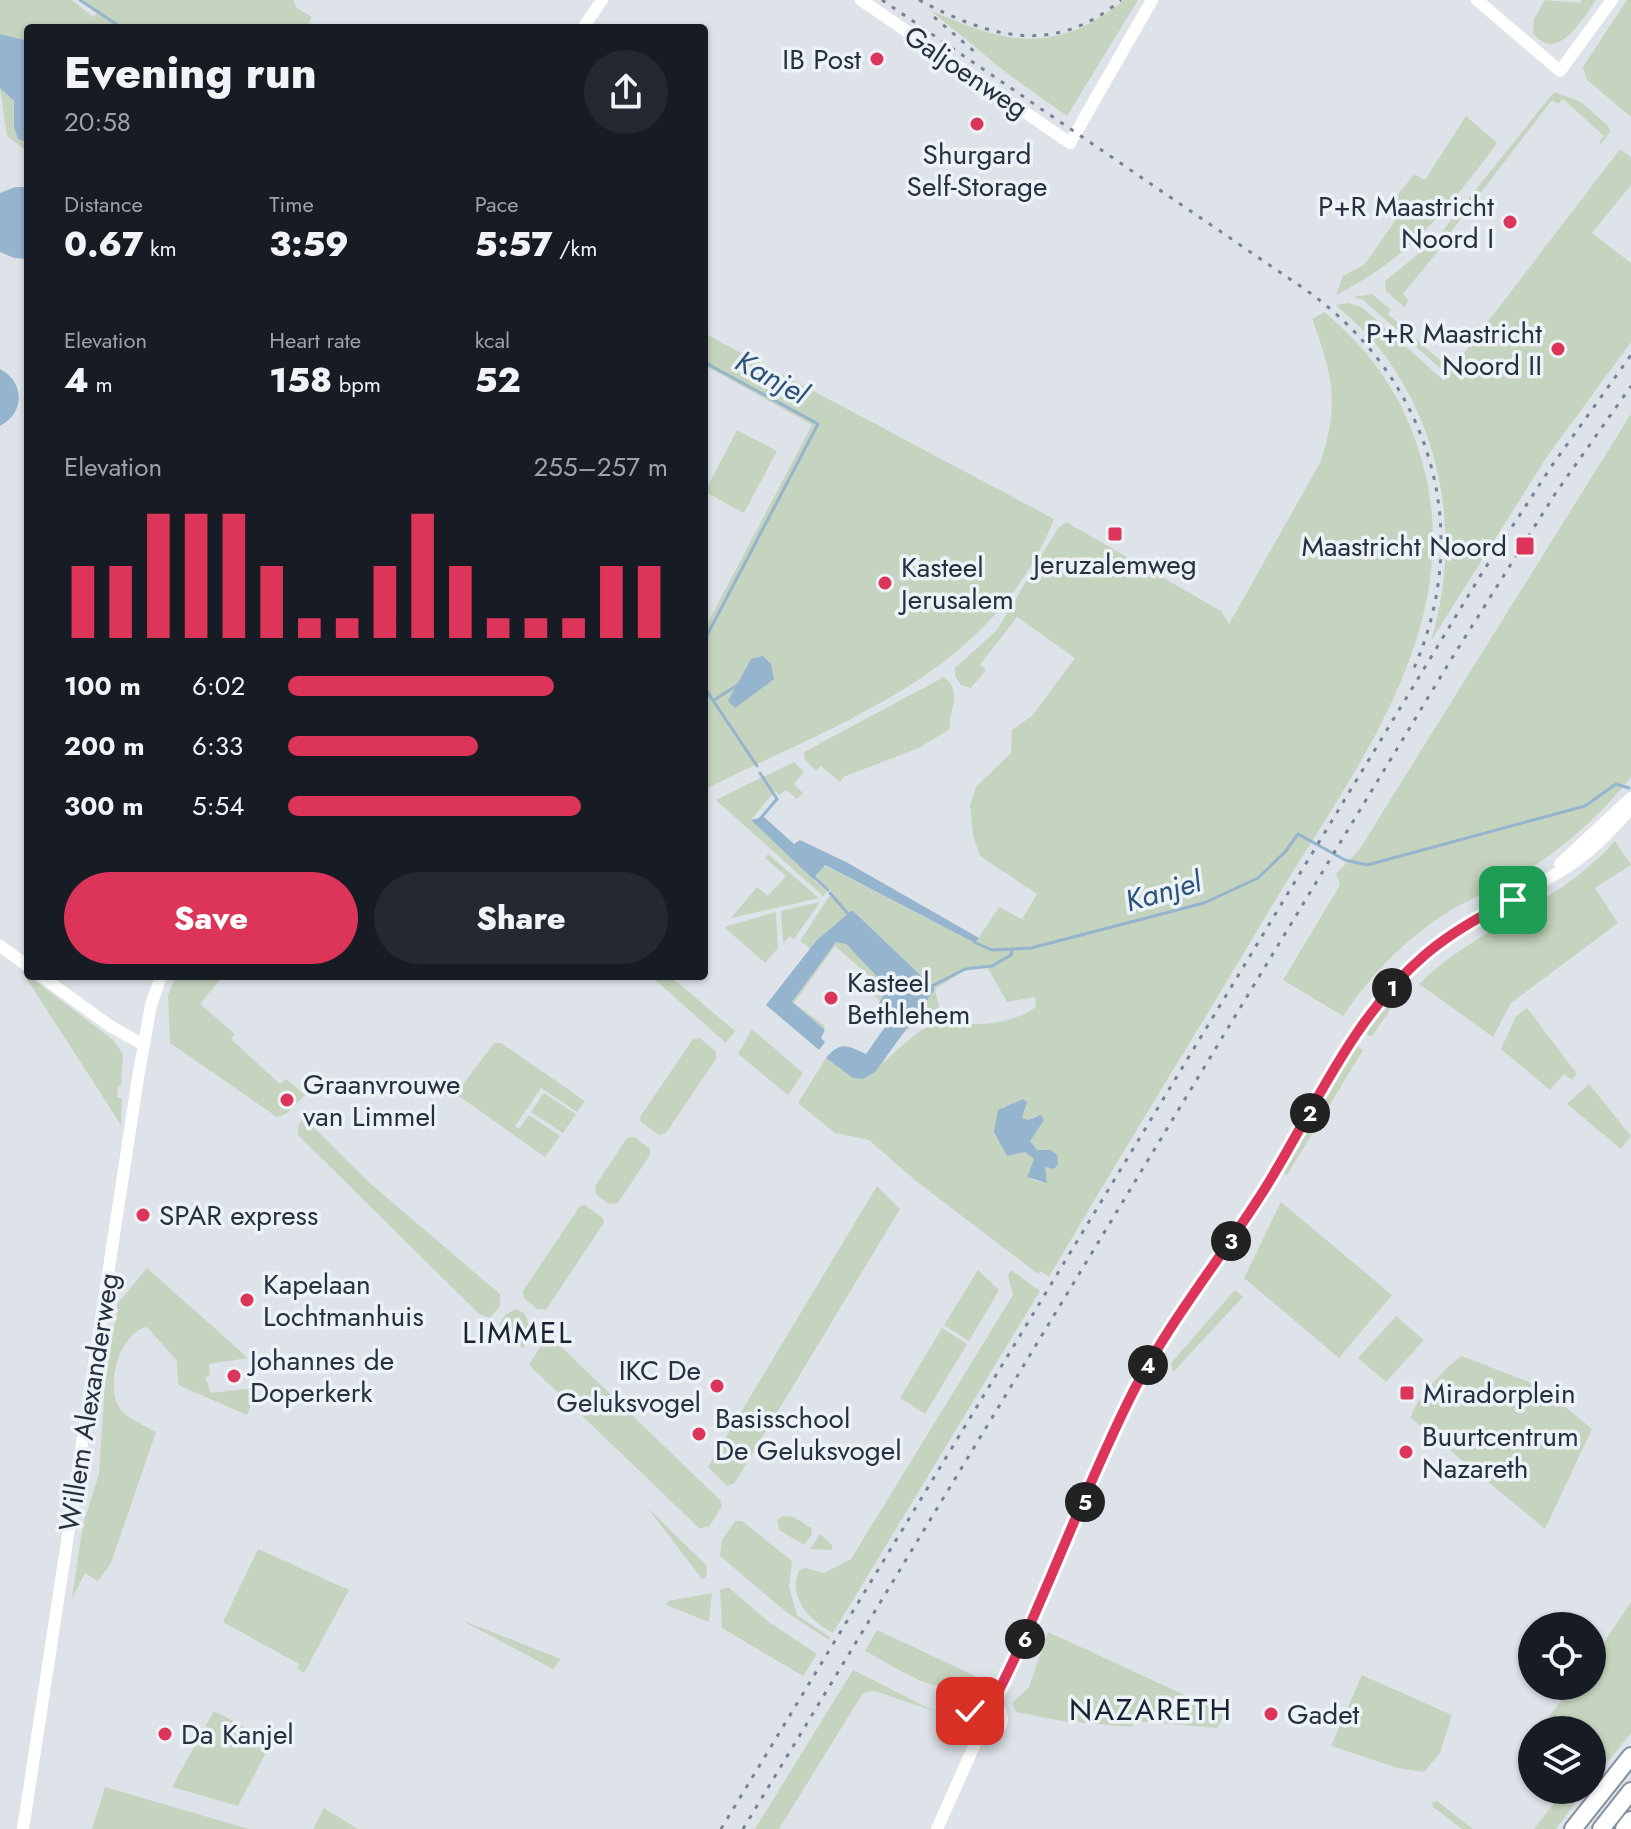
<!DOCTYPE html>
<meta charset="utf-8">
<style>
body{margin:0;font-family:Jost,sans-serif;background:#242831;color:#f1f3f6;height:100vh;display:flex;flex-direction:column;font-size:30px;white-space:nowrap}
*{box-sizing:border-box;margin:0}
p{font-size:26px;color:#9ea1a6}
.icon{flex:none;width:44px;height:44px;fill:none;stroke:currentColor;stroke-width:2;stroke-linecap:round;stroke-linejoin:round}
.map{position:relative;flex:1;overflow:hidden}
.panel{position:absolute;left:24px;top:24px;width:684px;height:956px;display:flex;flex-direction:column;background:#171b24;border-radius:8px;box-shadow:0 2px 6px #0004}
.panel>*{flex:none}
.controls{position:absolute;left:1518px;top:1612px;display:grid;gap:16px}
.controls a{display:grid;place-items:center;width:88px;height:88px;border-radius:50%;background:#171b24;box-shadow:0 2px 6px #0004;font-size:40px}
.pin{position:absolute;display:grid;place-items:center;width:68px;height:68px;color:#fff;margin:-34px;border-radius:16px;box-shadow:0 4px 12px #0006}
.km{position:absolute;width:40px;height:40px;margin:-20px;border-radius:50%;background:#222;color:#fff;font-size:22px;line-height:40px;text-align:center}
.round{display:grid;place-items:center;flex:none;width:84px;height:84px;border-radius:42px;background:#242831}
.overview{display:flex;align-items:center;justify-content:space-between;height:136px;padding:0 40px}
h1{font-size:44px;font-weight:800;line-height:60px}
.stats{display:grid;grid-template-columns:repeat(3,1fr);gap:12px;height:136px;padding:8px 40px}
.stats div{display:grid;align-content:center}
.stats b{font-size:34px;font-weight:800}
.stats small{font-size:22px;font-weight:400}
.stats p{font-size:22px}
.chart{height:224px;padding:16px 40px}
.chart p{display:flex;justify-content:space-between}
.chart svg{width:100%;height:144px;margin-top:8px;stroke:#dc3559;stroke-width:6}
.action{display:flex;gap:16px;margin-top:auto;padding:16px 40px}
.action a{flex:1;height:92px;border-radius:48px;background:#dc3559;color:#fff;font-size:32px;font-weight:800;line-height:92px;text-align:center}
.action a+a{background:#242831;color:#f1f3f6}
ul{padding:0 40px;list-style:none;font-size:26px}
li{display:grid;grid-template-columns:128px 96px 1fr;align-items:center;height:60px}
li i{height:20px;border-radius:10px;background:#dc3559}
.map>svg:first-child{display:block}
.green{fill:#c5d4be;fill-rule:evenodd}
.water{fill:#95b4cd}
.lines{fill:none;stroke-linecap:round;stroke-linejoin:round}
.stream{stroke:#95b4cd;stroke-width:3}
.highway-casing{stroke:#8491a1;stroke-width:20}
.secondary{stroke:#fff;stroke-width:12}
.highway{stroke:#fff;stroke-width:16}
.rail{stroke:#768394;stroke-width:3;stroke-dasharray:4 8;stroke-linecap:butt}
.route-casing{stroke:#fff;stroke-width:16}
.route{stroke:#dc3559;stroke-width:10}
.poi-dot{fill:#dc3559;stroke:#edf2f6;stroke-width:3}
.labels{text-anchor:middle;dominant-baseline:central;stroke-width:7;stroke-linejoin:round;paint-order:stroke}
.poi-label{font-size:28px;fill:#253141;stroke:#edf2f6;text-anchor:start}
.street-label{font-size:28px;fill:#253141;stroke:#edf2f6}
.water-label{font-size:30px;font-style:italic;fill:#2b5379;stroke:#edf2f6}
.neighbourhood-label{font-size:30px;letter-spacing:2px;fill:#182232;stroke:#edf2f6}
</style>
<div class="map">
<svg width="1631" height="1829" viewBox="0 0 1631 1829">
<rect width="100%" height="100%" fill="#dee3e9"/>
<path class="green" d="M0,0H72L93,17L98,12L83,0H293L297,8L312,17L306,28H28V41L0,34Z
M1124,0H1138L1067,116L1008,74L930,10C1004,44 1056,56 1124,0Z
M1545,0L1579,3L1582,0H1596C1583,18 1557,65 1533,33L1534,19Z
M1627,0H1631V117L1587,80L1583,67Z
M0,88L14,101L28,152L7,136Z
M1554,92L1581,102L1608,126L1610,131L1601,144L1599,142L1604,136L1563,99L1558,104L1552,100L1443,242L1448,248L1440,242V234Z
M1466,116L1497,143C1451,206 1407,260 1336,295L1343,276L1365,264L1397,218L1389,207L1414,174L1425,180Z
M1620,149L1631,157V185L1592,233L1631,263V342L1546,458L1431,641C1462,539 1443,427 1376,344C1365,330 1349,318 1336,305L1349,303L1363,308L1444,381L1448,375L1363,300L1353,297L1372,294L1391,310L1388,314L1451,370Z
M1427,247L1438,251L1403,294L1409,300L1404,307L1386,291L1385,281Z
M1324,312C1373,352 1405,400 1422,461C1470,630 1348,777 1267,914C1195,1036 1120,1155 1049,1277L1041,1271L1038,1274L916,1181L869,1140L835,1133L798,1103L826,1058L858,1079C886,1067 904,1037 933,1024C943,1019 959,1024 970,1024C994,1025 1017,1020 1036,1007L1035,997L1007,1002L987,967H970L935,989L940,1011L913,1025L897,1039L935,989L852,910L816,941L811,949L800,941L832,892L816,876L824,865L975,943L999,907L1022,919L1037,894L980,856L973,835L970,805L976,787L1011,753L1012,730L1032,716L1075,658L1017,617L980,665L986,670L971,688L961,685L955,676V668L997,630L1058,528L1066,522L1221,611L1229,624L1320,463C1340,406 1333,375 1312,319ZM1004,1106L1025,1110L1022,1118L1028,1121L1036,1115L1030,1141L1037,1150L1056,1157L1058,1166L1054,1169L1045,1166L1039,1182L1027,1177L1034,1159L1025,1152L1007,1156C996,1135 990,1126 1004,1106Z
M704,333L1054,519C992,675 842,720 704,790V630L812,425L704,365Z
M1631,414V777C1604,810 1573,840 1537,864C1510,882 1479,894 1451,910C1407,937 1371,974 1343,1016L1283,980L1340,885L1336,874L1359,850Z
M737,430L777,451L744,513L705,492Z
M944,677C964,693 948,709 950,729L919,748L843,777L840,782L821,766L816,771L805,760L804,752Z
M794,762L804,772L794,784L803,793L797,799L786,790L779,795L775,791L751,820L827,892L823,896L716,800Z
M1615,841L1631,865L1595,888L1618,923L1511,1003L1493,1037L1419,984C1478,926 1560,904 1615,841Z
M768,854L819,898L731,918L757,887L768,896L786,876L765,858Z
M820,902L794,939L790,936L783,943L781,911Z
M776,912L778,948L765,963L724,927Z
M836,941L846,944L888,988L882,1002L871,994L878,989L877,983L835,946L794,1003L825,1026L824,1029L791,1003Z
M1419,968L1372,1036L1367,1035L1366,1031Z
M21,970L113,1040L123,1054L121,1086L118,1087L117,1098H122L121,1125Z
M176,976H223L200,1004L235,1034L231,1039L280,1084L286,1079L305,1095L286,1114L277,1117L170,1043L168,995Z
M651,976H670L735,1031L726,1043Z
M1527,1008L1577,1074L1572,1080L1564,1074L1550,1090L1501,1049L1516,1016Z
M752,1029L803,1073L788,1095L738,1054Z
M700,1038L716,1052V1059L666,1133L659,1135L641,1122L640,1117L693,1039Z
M494,1043H501L585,1101L577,1112L541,1088L515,1126L519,1129L529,1115L560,1136L545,1157L456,1094Z
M1356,1045L1363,1050L1287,1175L1281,1172Z
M1589,1084L1631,1136L1621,1149L1567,1104Z
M544,1093L576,1114L563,1133L531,1112Z
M304,1118L373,1186L500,1294V1306L490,1318L479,1314L298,1135V1126Z
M635,1137L650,1149V1155L618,1203L609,1204L596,1194L595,1186L627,1138Z
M877,1186L900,1209L734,1484L727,1486L708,1467Z
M1281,1202L1392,1295L1339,1358L1244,1278Z
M585,1205L603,1218L604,1223L546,1310L537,1309L524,1298L523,1291L580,1206Z
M147,1268L248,1358L209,1364L210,1376L205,1377L211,1393L253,1388L256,1391L247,1415L178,1385L177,1361L147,1327C119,1332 102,1392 123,1412C131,1420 146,1426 156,1432L111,1563L98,1581L85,1573L72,1598L83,1524L99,1474L105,1383L118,1303Z
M978,1270L999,1290L969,1341L944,1325Z
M1011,1270L1040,1291L833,1633C809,1620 788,1599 799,1570L805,1568L824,1573L851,1559L1013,1295L1008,1275Z
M1235,1290L1243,1297L1173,1372L1171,1363Z
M517,1309L525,1314L531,1330L523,1348L499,1325L506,1314Z
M1396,1316L1424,1340L1386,1382L1358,1358Z
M942,1328L967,1344L925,1414L900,1398Z
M548,1334L720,1500L722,1506L709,1527L699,1528L529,1365Z
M1462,1356L1541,1387L1592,1429L1545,1529L1411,1418C1412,1403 1448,1364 1462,1356Z
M647,1507L707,1566L706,1578L702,1579Z
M782,1516L794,1517L811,1528L812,1534L804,1545L779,1530L777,1520Z
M735,1521H742L792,1561L789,1586L797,1615L830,1637L829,1640L785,1611L720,1556L722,1540Z
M820,1534L832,1545V1550L810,1549Z
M258,1549L349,1590L304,1673L297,1668L299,1664L223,1622Z
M728,1587L769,1622L817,1654L803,1676L722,1628L720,1590Z
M712,1593L709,1622L666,1605L668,1601Z
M1631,1602V1733L1592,1781V1730H1538L1573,1686H1592V1660Z
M461,1620L561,1659L553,1669Z
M877,1630L986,1681C976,1683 964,1688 954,1688C925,1689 890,1664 865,1651Z
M1048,1632L1226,1714L1217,1728L1134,1721L1132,1727L1062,1721L1016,1712L1012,1703L1029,1687Z
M853,1670L936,1712L875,1691L863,1693L779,1829H755Z
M1362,1675L1452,1715L1440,1753L1424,1772L1398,1768L1331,1746Z
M973 1719a12 12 0 1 1 24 0a12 12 0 1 1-24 0Z
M214,1711L272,1741L238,1806L172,1787Z
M105,1787L249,1829H92Z
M1564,1790H1585L1556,1829H1534Z
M1437,1801L1473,1829H1462L1433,1807L1432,1802Z
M324,1808L358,1829H313Z"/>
<path class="water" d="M0,34L28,41V143L18,139L14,127V101L0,88Z
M15,187H28V259L14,258L0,252V193Z
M0,369C25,382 25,413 0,426Z
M763,656L771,664L774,679L735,708L728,701L751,659Z
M764,817L794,844L800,840L846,862L979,938L975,943L825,865L813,879L751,820Z
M852,910L935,989L876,1071L863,1079L853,1078L826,1058C841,1040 848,1046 866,1054L888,1023L876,1008L888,988L846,944L836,942L792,1002L825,1030L821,1038L825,1042L819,1050L766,1005L816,941Z
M1023,1099L1027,1102L1022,1118L1028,1120L1041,1115L1044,1120L1030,1141L1037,1150H1051L1057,1155L1058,1165L1054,1169L1045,1167L1047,1183L1027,1177L1034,1159L1025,1152L1007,1156L994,1132L998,1110Z"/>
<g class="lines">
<path class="stream" d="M80,0L122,28
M704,362L818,424L704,641
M704,687L757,766
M714,700L738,685
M760,773L777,799L760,819
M813,876L828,890
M830,893L850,916
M974,942L992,950L1031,948L1204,903L1258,878L1285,852L1298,834L1345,860L1367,865L1585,806L1616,784L1629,788
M930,987L965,969L992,966L1011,955L1012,951"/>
<defs>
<path id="highway" d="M1573,1829L1631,1756
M1601,1829L1631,1791
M1624,1829L1631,1820"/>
</defs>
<use href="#highway" class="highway-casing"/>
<path class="secondary" d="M861,0L1070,143L1152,0
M1477,0L1560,71L1612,0
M583,28L602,0
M1560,864L1631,798
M0,946L28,966
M41,976L110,1026L144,1045
M968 1719a17 17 0 1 1 34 0a17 17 0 1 1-34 0Z
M992,1704C1045,1602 1081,1492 1134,1390C1172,1317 1226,1253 1269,1182C1309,1118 1342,1046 1391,988C1437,935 1500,908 1559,872C1587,856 1610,832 1631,808
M23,1829L138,1078L151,1005L161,976
M937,1829L979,1735"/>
<use href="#highway" class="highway"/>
<path class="rail" d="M882,0L1306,290C1428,377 1476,527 1414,668
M919,0C989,37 1053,57 1121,0
M934,17L976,53
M721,1829L1482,573L1551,467L1631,355
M743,1829L1452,658L1555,494L1631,386"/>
</g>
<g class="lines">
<defs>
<path id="route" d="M970,1711L981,1703L992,1704C1045,1602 1082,1492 1134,1390C1172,1317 1226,1252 1269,1182C1316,1105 1355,1014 1426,954C1452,932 1482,915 1513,900"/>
</defs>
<use href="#route" class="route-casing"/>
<use href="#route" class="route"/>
</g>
<g class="poi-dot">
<circle cx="877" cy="59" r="8"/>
<circle cx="977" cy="124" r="8"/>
<circle cx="1510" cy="222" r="8"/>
<circle cx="1558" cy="349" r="8"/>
<rect x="1107" y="526" width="16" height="16" rx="4"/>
<rect x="1515" y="536" width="20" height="20" rx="4"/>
<circle cx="885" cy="583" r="8"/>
<circle cx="831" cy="998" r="8"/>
<circle cx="287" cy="1100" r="8"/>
<circle cx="143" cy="1215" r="8"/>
<circle cx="247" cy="1300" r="8"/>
<circle cx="234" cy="1376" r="8"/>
<circle cx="717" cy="1386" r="8"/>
<rect x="1399" y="1385" width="16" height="16" rx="4"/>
<circle cx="699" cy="1434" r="8"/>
<circle cx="1406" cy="1452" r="8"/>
<circle cx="1271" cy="1714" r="8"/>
<circle cx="165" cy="1734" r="8"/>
</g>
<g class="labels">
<g class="poi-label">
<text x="861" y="59" text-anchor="end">IB Post</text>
<text x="977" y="154" text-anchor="middle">Shurgard<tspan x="977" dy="32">Self-Storage</tspan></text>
<text x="1494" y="206" text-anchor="end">P+R Maastricht<tspan x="1494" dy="32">Noord I</tspan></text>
<text x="1542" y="333" text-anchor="end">P+R Maastricht<tspan x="1542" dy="32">Noord II</tspan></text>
<text x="1507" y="546" text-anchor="end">Maastricht Noord</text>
<text x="1115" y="564" text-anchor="middle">Jeruzalemweg</text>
<text x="901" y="567">Kasteel<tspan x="901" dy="32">Jerusalem</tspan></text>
<text x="847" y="982">Kasteel<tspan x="847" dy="32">Bethlehem</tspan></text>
<text x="303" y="1084">Graanvrouwe<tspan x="303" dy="32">van Limmel</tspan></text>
<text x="159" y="1215">SPAR express</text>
<text x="263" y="1284">Kapelaan<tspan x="263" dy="32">Lochtmanhuis</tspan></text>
<text x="250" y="1360">Johannes de<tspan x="250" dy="32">Doperkerk</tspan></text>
<text x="701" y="1370" text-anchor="end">IKC De<tspan x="701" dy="32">Geluksvogel</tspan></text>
<text x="1423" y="1393">Miradorplein</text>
<text x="715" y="1418">Basisschool<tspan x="715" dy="32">De Geluksvogel</tspan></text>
<text x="1422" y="1436">Buurtcentrum<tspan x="1422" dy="32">Nazareth</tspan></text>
<text x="1287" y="1714">Gadet</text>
<text x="181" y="1734">Da Kanjel</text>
</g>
<g class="street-label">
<text transform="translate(966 72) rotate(34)">Galjoenweg</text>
<text transform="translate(89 1402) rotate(-81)">Willem Alexanderweg</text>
</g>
<g class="water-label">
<text transform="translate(772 377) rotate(29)">Kanjel</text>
<text transform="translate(1163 891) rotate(-16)">Kanjel</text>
</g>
<g class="neighbourhood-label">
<text x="518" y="1332">LIMMEL</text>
<text x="1151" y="1709">NAZARETH</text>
</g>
</g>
</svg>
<div class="controls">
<a><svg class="icon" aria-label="locate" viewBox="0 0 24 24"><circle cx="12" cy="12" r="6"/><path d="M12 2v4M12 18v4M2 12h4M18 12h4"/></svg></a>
<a><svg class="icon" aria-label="layers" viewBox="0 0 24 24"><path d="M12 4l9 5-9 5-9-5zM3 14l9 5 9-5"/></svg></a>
</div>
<div class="pin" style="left:1513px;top:900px;background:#1e9e55"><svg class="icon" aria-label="arrive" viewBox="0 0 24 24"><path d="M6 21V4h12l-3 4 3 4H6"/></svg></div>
<div class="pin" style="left:970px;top:1711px;background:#d93025"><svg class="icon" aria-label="check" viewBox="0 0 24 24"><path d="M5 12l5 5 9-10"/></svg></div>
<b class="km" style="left:1392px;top:988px">1</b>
<b class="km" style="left:1310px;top:1113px">2</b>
<b class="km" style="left:1231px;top:1241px">3</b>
<b class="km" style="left:1148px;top:1365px">4</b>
<b class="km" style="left:1085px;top:1502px">5</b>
<b class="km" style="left:1025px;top:1639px">6</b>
<section class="panel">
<div class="overview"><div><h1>Evening run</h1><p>20:58</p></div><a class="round"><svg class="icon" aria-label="share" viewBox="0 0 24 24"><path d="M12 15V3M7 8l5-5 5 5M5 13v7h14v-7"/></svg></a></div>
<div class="stats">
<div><p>Distance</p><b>0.67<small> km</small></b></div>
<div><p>Time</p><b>3:59</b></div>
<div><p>Pace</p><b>5:57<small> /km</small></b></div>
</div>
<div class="stats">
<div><p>Elevation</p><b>4<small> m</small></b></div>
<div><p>Heart rate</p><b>158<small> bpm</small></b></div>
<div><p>kcal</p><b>52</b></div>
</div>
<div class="chart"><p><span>Elevation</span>255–257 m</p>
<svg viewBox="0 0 160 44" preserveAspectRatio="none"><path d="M5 44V22M15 44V22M25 44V6M35 44V6M45 44V6M55 44V22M65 44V38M75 44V38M85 44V22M95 44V6M105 44V22M115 44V38M125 44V38M135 44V38M145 44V22M155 44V22"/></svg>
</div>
<ul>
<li><b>100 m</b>6:02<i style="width:70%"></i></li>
<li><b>200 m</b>6:33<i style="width:50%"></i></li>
<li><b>300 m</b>5:54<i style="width:77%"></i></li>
</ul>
<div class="action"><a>Save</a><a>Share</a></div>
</section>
</div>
